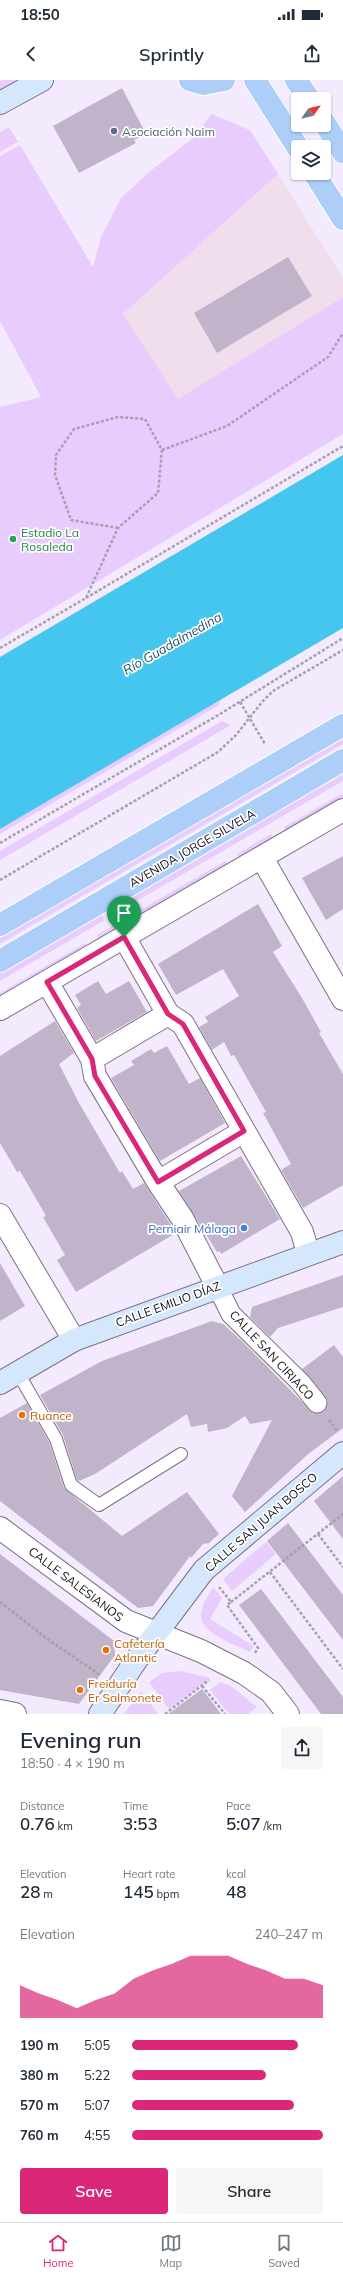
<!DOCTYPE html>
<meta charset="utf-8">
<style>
body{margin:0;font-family:Mulish,sans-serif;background:#f6f6f7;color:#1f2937;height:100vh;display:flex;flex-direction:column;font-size:15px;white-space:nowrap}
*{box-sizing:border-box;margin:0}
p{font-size:13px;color:#747a83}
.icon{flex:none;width:22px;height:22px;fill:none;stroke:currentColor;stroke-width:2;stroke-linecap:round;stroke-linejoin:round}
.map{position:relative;height:1634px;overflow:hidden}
.sheet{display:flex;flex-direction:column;background:#fff;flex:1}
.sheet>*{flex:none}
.needle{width:26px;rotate:56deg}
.fabs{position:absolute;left:291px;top:12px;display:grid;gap:8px}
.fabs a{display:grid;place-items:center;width:40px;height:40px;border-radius:4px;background:#fff;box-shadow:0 1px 3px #0004;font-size:20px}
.pin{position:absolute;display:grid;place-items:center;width:34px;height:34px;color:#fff;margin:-41px -17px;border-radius:50% 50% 50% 0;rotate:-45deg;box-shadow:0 0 4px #0007}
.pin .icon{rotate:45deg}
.round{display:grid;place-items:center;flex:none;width:42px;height:42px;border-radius:4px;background:#f6f6f7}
.head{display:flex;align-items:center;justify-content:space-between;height:68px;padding:0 20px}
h1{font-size:22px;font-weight:600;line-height:30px}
.metrics{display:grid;grid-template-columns:repeat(3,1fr);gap:6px;height:68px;padding:4px 20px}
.metrics div{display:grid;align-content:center}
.metrics b{font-size:17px;font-weight:600}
.metrics small{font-size:11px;font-weight:400}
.metrics p{font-size:11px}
.chart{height:112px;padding:8px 20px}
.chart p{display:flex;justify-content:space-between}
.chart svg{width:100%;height:72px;margin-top:4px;fill:#db2777;opacity:.7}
.button{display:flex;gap:8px;margin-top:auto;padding:8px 20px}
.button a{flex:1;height:46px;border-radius:4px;background:#db2777;color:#fff;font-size:16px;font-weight:600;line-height:46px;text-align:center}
.button a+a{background:#f6f6f7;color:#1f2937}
ul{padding:0 20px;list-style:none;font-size:13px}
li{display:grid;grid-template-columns:64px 48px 1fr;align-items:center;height:30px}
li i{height:10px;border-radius:5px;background:#db2777}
.status{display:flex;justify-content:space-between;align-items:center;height:28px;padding:0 20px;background:#fff;direction:ltr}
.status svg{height:11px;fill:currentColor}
header{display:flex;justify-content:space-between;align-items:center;height:52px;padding:0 20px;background:#fff;font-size:18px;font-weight:600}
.menu{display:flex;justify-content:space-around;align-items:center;height:56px;border-top:1px solid #e0e1e3;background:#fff;font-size:11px;color:#747a83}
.menu a{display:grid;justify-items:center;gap:2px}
.menu .active{color:#db2777}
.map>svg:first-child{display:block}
.industrial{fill:#f1deed}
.green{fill:#e9ccfe}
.water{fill:#45c6ee}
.building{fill:#c0b3ca}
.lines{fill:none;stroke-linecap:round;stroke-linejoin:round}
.service-casing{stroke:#7c7085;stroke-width:14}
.pedestrian-casing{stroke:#7c7085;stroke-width:21}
.minor-casing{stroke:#7c7085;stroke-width:24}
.tertiary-casing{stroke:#7c7085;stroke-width:24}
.secondary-casing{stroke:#7c7085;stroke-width:24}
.primary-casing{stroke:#fff;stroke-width:24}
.path{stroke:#a79eae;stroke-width:2.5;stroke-dasharray:3 2;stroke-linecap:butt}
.service{stroke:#fff;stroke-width:12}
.pedestrian{stroke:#fff;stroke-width:19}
.minor{stroke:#fff;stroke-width:22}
.tertiary{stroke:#fff;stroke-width:22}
.secondary{stroke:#d5e7fc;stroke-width:22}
.primary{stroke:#accef8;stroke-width:22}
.route-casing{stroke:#fff;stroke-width:8}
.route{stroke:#db2777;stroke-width:5}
.service-dot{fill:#5c6f8a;stroke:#fff;stroke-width:1.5}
.leisure-dot{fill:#2e9e5b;stroke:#fff;stroke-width:1.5}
.shop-dot{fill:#3f7fe0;stroke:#fff;stroke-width:1.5}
.food-dot{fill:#e8710a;stroke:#fff;stroke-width:1.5}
.labels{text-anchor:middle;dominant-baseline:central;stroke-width:3.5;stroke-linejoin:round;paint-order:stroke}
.service-label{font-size:12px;fill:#4e5e75;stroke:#fff;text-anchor:start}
.leisure-label{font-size:12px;fill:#27864d;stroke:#fff;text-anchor:start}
.street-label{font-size:12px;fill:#161119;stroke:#fff}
.shop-label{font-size:12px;fill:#366cbe;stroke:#fff;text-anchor:end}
.food-label{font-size:12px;fill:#c56008;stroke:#fff;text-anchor:start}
.water-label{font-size:13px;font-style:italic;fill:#1f5364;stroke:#fff}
</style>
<div class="status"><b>18:50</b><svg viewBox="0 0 49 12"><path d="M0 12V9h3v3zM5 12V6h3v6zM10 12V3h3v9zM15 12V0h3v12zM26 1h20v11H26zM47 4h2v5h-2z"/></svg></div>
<header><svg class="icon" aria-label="back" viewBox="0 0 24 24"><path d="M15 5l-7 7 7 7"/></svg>Sprintly<svg class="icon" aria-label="share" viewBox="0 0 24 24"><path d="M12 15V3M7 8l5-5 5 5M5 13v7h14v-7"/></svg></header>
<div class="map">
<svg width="343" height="1634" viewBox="0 0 343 1634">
<rect width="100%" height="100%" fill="#f4eafd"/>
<path class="industrial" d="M278,94L343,198V217L178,320L123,234Z"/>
<path class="green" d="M2,0H18L0,10V1Z
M211,34L250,50L278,94L123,234L178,319L343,217V354L0,560V327L41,317L0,241V76L20,65L93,187L101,157L121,118L149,92L196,56Z
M9,47L18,62L0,72V52Z
M221,619L219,625L0,754V749Z
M222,641L231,645L0,780V771Z
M343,658V664L0,864V858Z
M343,692V701L118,832L115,828L102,835L105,840L0,901V891Z
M343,713V720L287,753L284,747Z
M271,754L274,760L100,861L97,855L225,781L228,785L240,778L237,774Z
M85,863L89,868L0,920V913Z
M266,1462L276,1474L232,1511L223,1499Z
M213,1507L222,1518L210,1539L254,1566L250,1572C236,1565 200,1553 201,1535C201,1525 209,1515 213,1507Z
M181,1591L210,1598L169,1629L149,1602L162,1593Z
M220,1602L231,1606L257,1627L248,1634H229L210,1610Z
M141,1611L158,1634H124Z"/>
<path class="water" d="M343,375V548L0,749V577Z"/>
<path class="building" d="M122,8L146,54L134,60L136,63L79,93L53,46Z
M288,177L312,216L217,273L194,233Z
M343,776V829L326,840L302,798Z
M258,824L282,866L273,872L302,918L321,952L319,953L343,994V1105L303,1128L281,1090L291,1084L263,1033L266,1032L234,975L231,976L224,962L212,970L199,947L208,942L205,937L239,916L223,889L176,915L158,884Z
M98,901L106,914L129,901L147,932L96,961L77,928L81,925L75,915Z
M55,941L74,973L59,984L79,1023L120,1093L122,1091L133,1109L144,1103L176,1153L76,1212L57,1180L65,1175L43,1137L46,1136L20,1091L17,1092L0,1063V976Z
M167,966L189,1004L200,998L225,1043L160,1081L111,998L134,985L131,981L151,969L154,973Z
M241,1076L280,1139L221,1174L220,1171L217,1172L179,1111Z
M0,1183L25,1226L0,1241Z
M343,1195V1227L278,1248L270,1257L250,1237L252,1227Z
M212,1241L223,1244L243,1262L313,1333L324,1331L328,1321L302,1289L334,1265L343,1277V1348L307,1375L245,1432L232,1416L272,1340L250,1344L245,1336L227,1348L208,1352L207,1344L191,1347L187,1334L95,1394L79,1401L77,1400L63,1355L40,1315L102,1281Z
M27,1323L49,1362L64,1408L122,1456L187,1412L219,1454L209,1463L203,1464L191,1478L190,1476L153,1526L138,1528L0,1421V1338Z
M343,1396V1459L314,1421Z
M288,1443L343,1515V1560L267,1461Z
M0,1474L114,1561L115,1575L79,1624L0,1610Z
M261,1509L343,1617V1634H321L239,1525Z
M202,1609L221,1634H168Z"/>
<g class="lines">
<defs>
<path id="service" d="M18,1293L56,1359L71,1405L99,1425L181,1374"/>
<path id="pedestrian" d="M217,1206L231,1234L301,1303L317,1323"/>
<path id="minor" d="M262,778L343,919
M124,857L168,934L183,944L302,1152L308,1173
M47,902L92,979L95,996L158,1102L182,1138L217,1206
M0,929L343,730
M92,979L168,934
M158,1102L244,1051
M0,1135L74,1260
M0,1448L126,1541L201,1571L244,1593L271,1612L288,1634"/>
<path id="tertiary" d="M0,1631L15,1634"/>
<path id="secondary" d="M0,23L42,0
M0,1303L74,1260L343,1162
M100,1634L137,1579L204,1490L343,1373"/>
<path id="primary" d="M190,0L203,4L224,0
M255,0L298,68
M296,0L309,19
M324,42L343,72
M314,93L343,139
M0,845L343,645
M0,881L343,680"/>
</defs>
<use href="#service" class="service-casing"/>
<use href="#pedestrian" class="pedestrian-casing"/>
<use href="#minor" class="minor-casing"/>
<use href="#tertiary" class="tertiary-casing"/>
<use href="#secondary" class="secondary-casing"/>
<use href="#primary" class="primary-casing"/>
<path class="path" d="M162,370L227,346L328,277L343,253
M86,518L343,366
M0,568L86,518L118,448L158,413L162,370L145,339L118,337L74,349L56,375L55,395L71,440L118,448
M240,622L265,664
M0,763L220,634L343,558
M0,800L218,672L236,655L262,622L273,611L343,570
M329,1340L338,1352
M318,1454L343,1487
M270,1492L343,1589
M219,1507L231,1522L227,1525L258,1568L255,1573
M0,1522L46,1558L100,1595
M231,1522L343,1434
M202,1606L225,1634
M165,1634L209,1600"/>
<use href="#service" class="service"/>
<use href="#pedestrian" class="pedestrian"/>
<use href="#minor" class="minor"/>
<use href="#tertiary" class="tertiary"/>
<use href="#secondary" class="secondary"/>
<use href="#primary" class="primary"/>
</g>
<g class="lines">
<defs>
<path id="route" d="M124,857L168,934L183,944L244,1051L158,1102L95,996L92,979L47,902Z"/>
</defs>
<use href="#route" class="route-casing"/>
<use href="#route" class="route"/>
</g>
<circle class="service-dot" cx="114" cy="51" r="4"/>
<circle class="leisure-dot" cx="13" cy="459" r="4"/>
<circle class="shop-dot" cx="244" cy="1148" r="4"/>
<g class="food-dot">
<circle cx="22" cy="1335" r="4"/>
<circle cx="106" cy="1570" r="4"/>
<circle cx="80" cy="1610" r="4"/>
</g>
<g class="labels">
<g class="service-label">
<text x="122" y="51">Asociación Naim</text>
</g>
<g class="leisure-label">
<text x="21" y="452">Estadio La<tspan x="21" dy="14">Rosaleda</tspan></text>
</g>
<g class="street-label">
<text transform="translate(192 768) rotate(-30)">AVENIDA JORGE SILVELA</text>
<text transform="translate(168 1224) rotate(-20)">CALLE EMILIO DÍAZ</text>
<text transform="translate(272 1275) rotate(47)">CALLE SAN CIRIACO</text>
<text transform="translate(261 1442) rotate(-41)">CALLE SAN JUAN BOSCO</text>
<text transform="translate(76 1504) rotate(37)">CALLE SALESIANOS</text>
</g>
<g class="shop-label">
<text x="236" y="1148">Perniair Málaga</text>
</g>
<g class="food-label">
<text x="30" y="1335">Ruance</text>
<text x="114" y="1563">Cafetería<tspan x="114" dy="14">Atlantic</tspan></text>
<text x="88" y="1603">Freiduría<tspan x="88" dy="14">Er Salmonete</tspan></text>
</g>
<g class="water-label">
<text transform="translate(172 563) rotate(-30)">Río Guadalmedina</text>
</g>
</g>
</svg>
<div class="fabs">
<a><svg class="needle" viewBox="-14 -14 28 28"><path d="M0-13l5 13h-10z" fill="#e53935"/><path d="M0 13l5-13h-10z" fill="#747a83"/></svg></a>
<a><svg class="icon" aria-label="layers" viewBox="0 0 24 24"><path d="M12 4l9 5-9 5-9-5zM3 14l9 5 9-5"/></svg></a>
</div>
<div class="pin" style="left:124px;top:857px;background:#1e9e55"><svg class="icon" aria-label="arrive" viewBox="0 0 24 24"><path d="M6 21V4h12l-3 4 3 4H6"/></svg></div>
</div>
<section class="sheet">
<div class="head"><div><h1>Evening run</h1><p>18:50 · 4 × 190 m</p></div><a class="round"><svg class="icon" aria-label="share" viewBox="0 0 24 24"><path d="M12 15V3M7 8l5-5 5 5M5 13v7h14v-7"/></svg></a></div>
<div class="metrics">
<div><p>Distance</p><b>0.76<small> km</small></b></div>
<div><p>Time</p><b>3:53</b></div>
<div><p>Pace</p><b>5:07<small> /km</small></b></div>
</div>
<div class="metrics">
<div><p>Elevation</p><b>28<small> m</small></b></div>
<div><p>Heart rate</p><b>145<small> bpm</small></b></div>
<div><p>kcal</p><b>48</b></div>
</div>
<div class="chart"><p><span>Elevation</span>240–247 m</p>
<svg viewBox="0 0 160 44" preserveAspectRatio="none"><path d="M0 44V24L10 29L20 33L30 38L40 33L50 29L60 20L70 15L80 11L90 6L100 6L110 6L120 11L130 15L140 20L150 20L160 24V44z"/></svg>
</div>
<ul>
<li><b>190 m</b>5:05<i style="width:87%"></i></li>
<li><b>380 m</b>5:22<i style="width:70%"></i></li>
<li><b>570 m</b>5:07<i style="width:85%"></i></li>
<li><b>760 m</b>4:55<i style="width:100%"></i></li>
</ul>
<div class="button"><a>Save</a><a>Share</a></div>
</section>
<nav class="menu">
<a class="active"><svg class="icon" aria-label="home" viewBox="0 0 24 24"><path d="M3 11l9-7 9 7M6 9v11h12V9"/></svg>Home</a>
<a><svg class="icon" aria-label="map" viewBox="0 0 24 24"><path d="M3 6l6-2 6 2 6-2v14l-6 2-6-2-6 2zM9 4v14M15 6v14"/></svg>Map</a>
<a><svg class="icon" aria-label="saved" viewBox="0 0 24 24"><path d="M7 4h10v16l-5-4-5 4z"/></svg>Saved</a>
</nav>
